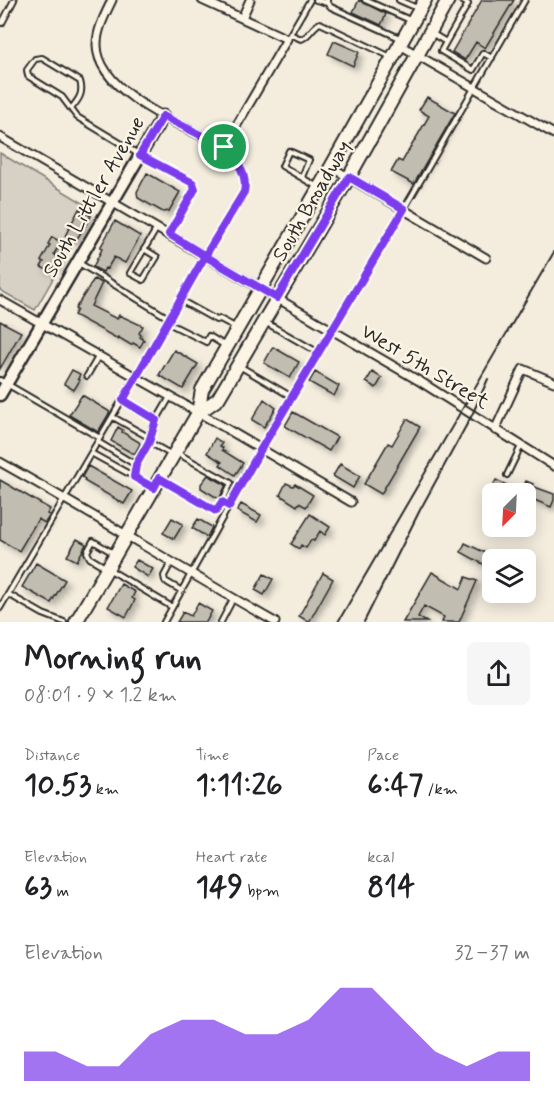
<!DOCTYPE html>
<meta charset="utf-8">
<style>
body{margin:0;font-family:Mynerve,sans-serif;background:#f6f6f6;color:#202124;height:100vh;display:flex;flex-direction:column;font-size:22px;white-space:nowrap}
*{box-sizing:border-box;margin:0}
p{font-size:20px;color:#757577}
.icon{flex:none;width:33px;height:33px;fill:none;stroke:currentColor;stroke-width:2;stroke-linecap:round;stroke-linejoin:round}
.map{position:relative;height:622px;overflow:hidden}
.sheet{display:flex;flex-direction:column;background:#fff;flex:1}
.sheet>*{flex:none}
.needle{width:39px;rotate:204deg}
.tools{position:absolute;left:482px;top:483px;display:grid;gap:12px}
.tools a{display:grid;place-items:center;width:54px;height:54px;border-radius:9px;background:#fff;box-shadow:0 3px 15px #0003;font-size:30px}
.pin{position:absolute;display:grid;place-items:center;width:51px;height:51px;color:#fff;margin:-26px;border:3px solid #fff;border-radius:50%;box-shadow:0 2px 6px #0007}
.round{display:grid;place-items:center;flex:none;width:63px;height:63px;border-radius:9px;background:#f6f6f6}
.head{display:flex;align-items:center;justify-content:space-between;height:102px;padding:0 24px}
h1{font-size:33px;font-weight:700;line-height:45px}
.stats{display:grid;grid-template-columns:repeat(3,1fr);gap:9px;height:102px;padding:6px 24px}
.stats div{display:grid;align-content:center}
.stats b{font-size:30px;font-weight:700}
.stats small{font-size:16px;font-weight:400}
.stats p{font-size:16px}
.chart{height:168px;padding:12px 24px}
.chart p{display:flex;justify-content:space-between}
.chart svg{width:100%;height:108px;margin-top:6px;fill:#7c3aed;opacity:.7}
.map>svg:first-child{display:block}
.green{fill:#d6d1c4;stroke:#807e78;stroke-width:1.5}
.building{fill:#c2bdb1;stroke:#2b2b2b;stroke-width:1.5;filter:url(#shadow)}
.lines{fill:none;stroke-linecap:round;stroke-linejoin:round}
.lane-casing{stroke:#2b2b2b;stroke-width:8}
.street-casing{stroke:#2b2b2b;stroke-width:11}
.secondary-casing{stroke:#2b2b2b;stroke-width:15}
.primary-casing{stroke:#2b2b2b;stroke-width:16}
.lane{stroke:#fcf5e5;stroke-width:4}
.street{stroke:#fcf5e5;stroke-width:7}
.secondary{stroke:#fcf5e5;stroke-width:10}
.primary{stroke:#fcf5e5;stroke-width:12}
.rail{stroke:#2b2b2b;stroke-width:2}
.route-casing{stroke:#fff;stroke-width:12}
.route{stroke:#7c3aed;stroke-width:8}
.labels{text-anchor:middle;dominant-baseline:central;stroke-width:4.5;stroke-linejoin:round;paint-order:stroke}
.street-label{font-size:21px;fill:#2b2b2b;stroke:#fcf5e5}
</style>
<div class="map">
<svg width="554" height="622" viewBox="0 0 554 622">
<defs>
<filter id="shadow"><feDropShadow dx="4" dy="4" stdDeviation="3" flood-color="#0004"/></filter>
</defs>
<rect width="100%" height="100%" fill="#f4edde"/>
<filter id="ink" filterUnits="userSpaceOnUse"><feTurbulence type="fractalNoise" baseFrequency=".0167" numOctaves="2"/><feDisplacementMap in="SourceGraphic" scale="12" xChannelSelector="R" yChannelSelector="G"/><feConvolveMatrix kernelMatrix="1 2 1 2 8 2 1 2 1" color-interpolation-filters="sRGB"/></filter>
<g filter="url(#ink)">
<path class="green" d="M0,153L93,209L35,310L0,290Z"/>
<path class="building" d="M359,0L386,14L381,25L353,12Z
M482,0H514L485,48L476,42L465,60L452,52Z
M334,41L359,52L353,66L328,54Z
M427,97L455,113L414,184L391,172L398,160L402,162L429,116L419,110Z
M147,173L180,192L169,211L163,212L138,198L137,192Z
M79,209L91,216L75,242L65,236Z
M115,221L140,236L125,263L114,257L107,269L105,268L103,272L93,267L102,249L100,248Z
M52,237L61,242L54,254L61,261L56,269L51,266L49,271L41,267L44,262L41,261L50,245L48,244Z
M94,279L102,283L91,306L117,319L119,315L143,326L139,333L141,335L140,337L144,340L140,347L133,343L131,345L118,337V339L74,315L77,310L75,309Z
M0,321L21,332L0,369Z
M273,347L299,362L290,378L264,363Z
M174,350L198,364L183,389L159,375Z
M72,370L80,374L78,379L80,380L74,390L64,384Z
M315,372L339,386L334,396L309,382Z
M372,372L382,378L376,388L366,382Z
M82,395L110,412L98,432L69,415Z
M264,399L276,408L264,427L252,420Z
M293,412L337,437L329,451L285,426Z
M407,419L420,427L381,494L364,484L388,443L392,445Z
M118,427L123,430L122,432L139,442L140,444L135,453H132L111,441Z
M215,438L222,443L220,446L223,448L222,450L243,463L235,475L220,465L222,462L207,453Z
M340,464L360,476L353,488L333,476Z
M88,466L132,491L124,504L84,481L85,479L82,477Z
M208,475L226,485L219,499L201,488V484Z
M0,480L50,509L47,514L50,515L45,523L38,519L19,551L0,540Z
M496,480L521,492L526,481L533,484L532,486L554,494V500L551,507L525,496V494H492V507L484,503Z
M286,483L293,486L295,484L313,495L306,507L299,503L297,506L280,495Z
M241,504L261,515L257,522L237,511Z
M310,514L330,527L325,535L320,531L314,541L311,540L306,548L301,545L299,549L291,544Z
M172,518L183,524L174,539L163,533Z
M198,519L212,527L207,537L192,528Z
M77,539L86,544L77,561L67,556Z
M465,543L492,556V569L461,552Z
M137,560L153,569L148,577L132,567Z
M36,563L65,580L51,603L22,587Z
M432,572L461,589L466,577L477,581L459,622H442L444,617L424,606L418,617L427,622H403Z
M323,573L333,579L309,622L299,616Z
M264,574L273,579L264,595L255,590Z
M121,584L135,592L132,598L135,600L126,617L108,607Z
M198,603L212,611L206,622H177L183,612L191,616Z"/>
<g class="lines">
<defs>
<path id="lane" d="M316,0L327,3
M327,0V3L331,7L402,39
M365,0L410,20
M399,0L417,8
M0,22L2,23L14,0
M290,34L301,39C309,37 312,27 320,23L389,56
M433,34L446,42L441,51L473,70L483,53L492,58
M289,36L310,0
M446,42L468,4L461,0
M71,109C78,100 84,94 80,81L42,58L35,59L27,70L28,76L62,97L77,117L140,155L193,183L195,189L169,234
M302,177L309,160L289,151L282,166L316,186
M144,249L157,257L143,280L130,273L157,228
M79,263L170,319
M180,300L216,320L220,319L237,328
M265,322L319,353
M168,323L206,342L209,336L224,345
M241,367L292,397
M87,376L98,357
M0,380L100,438
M123,400L156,420
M113,417L150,438
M98,442L136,465
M149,442L172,455
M91,453L153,487
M177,453L231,483L222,502
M507,475L521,446
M134,477L136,465L149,442L152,428L170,397
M163,480L216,511L222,502L229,506
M115,554L93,541L87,552L90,558L172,607
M171,563L164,576L165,581L182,591
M8,594L43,614L64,622
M0,608L135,378L198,267L244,193C248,174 237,159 224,147
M164,622L261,449L411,197L525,0
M221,622L233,599"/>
<path id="street" d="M112,0C106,13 97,29 97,44C96,93 187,128 224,147L287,39L202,0
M242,18L250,0
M400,45L554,134
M0,137L421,382L554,466
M331,167L486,258
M0,300L215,422L351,502
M495,430L523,369L554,382
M0,462C93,514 183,570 275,622"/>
<path id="secondary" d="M0,395L163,116"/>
<path id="primary" d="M198,413L218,399L349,177L448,0
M76,622L198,413L202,390L331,167L425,0"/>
</defs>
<use href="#lane" class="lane-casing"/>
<use href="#street" class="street-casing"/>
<use href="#secondary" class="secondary-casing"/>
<use href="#primary" class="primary-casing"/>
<use href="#lane" class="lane"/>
<use href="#street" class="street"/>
<use href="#secondary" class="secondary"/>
<use href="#primary" class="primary"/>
<path class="rail" d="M338,622L554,252
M364,622L420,510L472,415L488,379"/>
</g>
</g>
<g class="lines" filter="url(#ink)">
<defs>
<path id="route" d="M224,147L163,116L140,155L193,183L195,189L169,234L205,256L123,400L156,420L149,442L136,465L134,477L154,488L159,478L216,511L222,502L229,506L261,449L404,209L349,177L277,298L205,256L244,192C248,174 237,159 224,147"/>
</defs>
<use href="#route" class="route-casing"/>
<use href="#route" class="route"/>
</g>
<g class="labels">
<g class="street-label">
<text transform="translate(94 197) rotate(-60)">South Littler Avenue</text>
<text transform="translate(312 201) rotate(-60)">South Broadway</text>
<text transform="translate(425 367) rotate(31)">West 5th Street</text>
</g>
</g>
</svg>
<div class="tools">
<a><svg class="needle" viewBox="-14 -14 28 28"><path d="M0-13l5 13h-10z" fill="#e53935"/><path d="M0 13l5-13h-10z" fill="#757577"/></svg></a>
<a><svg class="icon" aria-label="layers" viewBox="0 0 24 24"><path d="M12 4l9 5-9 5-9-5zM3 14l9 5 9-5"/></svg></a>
</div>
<div class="pin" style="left:224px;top:147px;background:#1e9e55"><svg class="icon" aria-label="arrive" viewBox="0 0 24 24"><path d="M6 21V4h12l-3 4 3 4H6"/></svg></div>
</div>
<section class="sheet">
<div class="head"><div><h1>Morning run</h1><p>08:01 · 9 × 1.2 km</p></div><a class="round"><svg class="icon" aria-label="share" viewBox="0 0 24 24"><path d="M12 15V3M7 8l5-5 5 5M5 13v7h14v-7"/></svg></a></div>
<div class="stats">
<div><p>Distance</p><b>10.53<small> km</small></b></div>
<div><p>Time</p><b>1:11:26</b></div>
<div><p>Pace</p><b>6:47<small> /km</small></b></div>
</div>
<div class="stats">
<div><p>Elevation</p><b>63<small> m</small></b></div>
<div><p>Heart rate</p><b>149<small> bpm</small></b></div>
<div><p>kcal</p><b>814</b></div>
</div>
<div class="chart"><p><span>Elevation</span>32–37 m</p>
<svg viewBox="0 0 160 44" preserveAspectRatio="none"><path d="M0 44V32L10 32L20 38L30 38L40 25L50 19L60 19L70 25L80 25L90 19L100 6L110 6L120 19L130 32L140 38L150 32L160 32V44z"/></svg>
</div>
</section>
